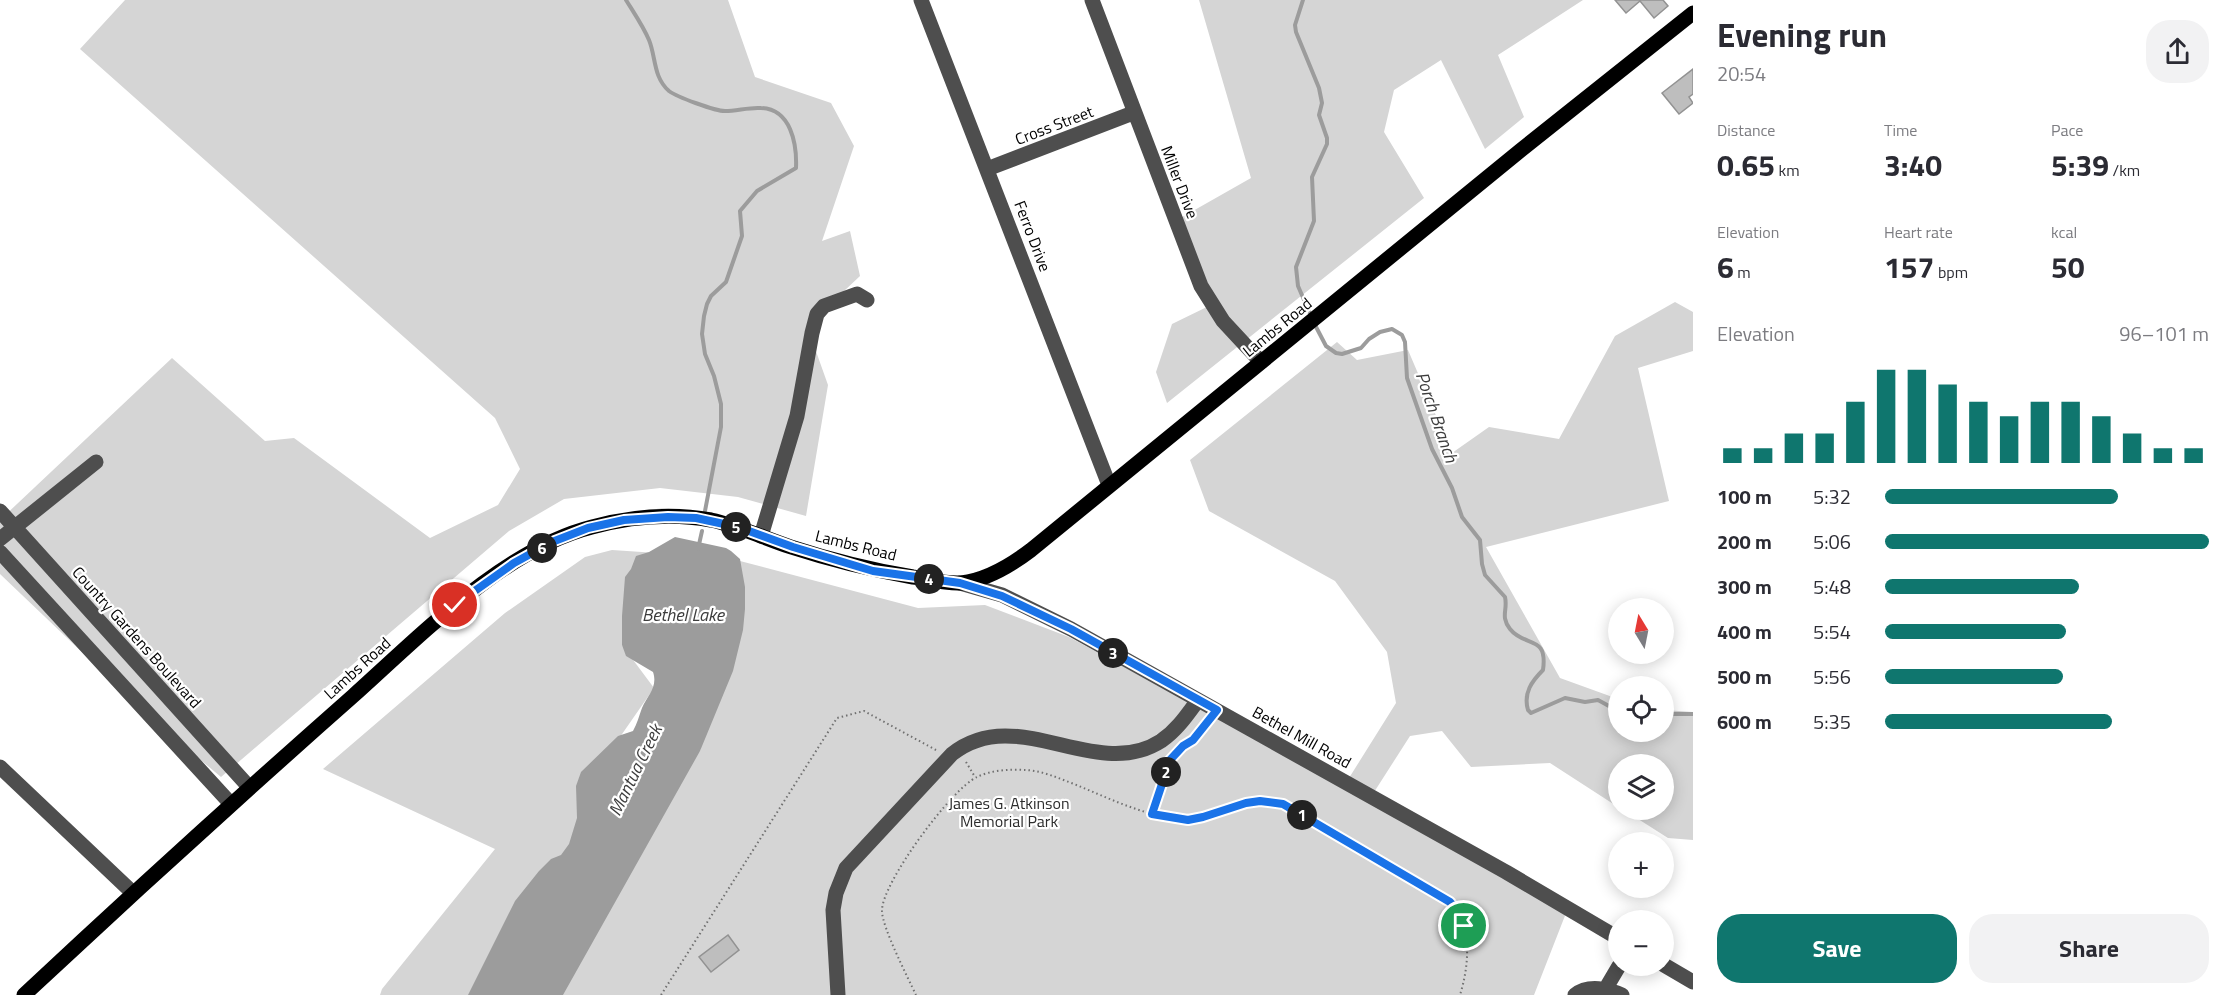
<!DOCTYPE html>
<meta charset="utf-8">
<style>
body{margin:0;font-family:"Titillium Web",sans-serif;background:#f2f2f3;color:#2b2b33;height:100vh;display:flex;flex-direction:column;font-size:22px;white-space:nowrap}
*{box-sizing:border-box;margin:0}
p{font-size:20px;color:#7c7c81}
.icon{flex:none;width:33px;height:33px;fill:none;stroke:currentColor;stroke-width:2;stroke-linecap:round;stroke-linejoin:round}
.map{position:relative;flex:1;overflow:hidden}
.details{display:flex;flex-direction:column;background:#fff;width:540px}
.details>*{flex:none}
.needle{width:39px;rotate:350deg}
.fabs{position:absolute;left:1608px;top:598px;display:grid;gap:12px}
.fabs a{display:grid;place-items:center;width:66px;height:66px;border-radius:50%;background:#fff;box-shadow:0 3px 15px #0003;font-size:30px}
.pin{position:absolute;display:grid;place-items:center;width:51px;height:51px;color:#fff;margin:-26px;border:3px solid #fff;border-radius:50%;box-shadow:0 2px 6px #0007}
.km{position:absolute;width:30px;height:30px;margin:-15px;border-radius:50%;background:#222;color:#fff;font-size:16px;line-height:30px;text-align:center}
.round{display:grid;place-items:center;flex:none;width:63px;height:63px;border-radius:24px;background:#f2f2f3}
.headline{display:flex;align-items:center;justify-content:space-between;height:102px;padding:0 24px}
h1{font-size:33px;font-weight:700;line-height:45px}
.stats{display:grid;grid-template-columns:repeat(3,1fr);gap:9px;height:102px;padding:6px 24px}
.stats div{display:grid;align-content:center}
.stats b{font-size:30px;font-weight:700}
.stats small{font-size:16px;font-weight:400}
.stats p{font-size:16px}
.chart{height:168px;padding:12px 24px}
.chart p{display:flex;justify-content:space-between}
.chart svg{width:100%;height:108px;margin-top:6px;stroke:#0f766e;stroke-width:6}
.action{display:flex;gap:12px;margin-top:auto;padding:12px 24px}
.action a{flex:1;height:69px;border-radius:24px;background:#0f766e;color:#fff;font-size:24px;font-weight:700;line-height:69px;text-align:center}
.action a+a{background:#f2f2f3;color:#2b2b33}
ul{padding:0 24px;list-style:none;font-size:20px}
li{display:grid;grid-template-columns:96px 72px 1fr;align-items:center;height:45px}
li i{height:15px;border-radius:8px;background:#0f766e}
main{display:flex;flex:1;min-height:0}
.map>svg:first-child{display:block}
.green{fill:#d5d5d5}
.water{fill:#9c9c9c}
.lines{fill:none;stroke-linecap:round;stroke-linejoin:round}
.stream{stroke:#9c9c9c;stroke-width:4}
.building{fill:#bebebe;stroke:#929292;stroke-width:1.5}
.path{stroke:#707070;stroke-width:2;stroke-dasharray:1.5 3;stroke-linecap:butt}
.minor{stroke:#4e4e4e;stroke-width:15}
.major{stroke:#000;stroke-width:15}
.route-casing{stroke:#fff;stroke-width:12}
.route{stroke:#1a73e8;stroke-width:8}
.labels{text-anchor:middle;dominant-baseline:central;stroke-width:4.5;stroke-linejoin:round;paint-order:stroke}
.street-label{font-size:16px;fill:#000;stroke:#fff}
.park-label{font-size:16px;fill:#2c2c2c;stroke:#fff}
.water-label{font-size:18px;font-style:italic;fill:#3d3d3d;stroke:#fff}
</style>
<main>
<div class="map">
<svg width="1693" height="995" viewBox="0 0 1693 995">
<rect width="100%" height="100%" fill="#fff"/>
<path class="green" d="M125,0H728L755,77L831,103L854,146L822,241L850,231L860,276L807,326L828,385L806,516L738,497L660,488L564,499L509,531L221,777L153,720L0,574V520L172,358L265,441L294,438L430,538L498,505L520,469L495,418L80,49Z
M1199,0H1583L1498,55L1524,117L1485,149L1441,60L1394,90L1384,132L1424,198L1167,403L1156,372L1172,324L1213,304L1177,220L1251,178Z
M1675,302L1693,312V351L1638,368L1669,501L1486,547L1560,678L1618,699V732H1664V710L1693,712V840L1668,838L1624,810H1664V765H1618V807L1550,763L1471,767L1442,731L1410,736L1369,800L1568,908L1534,995H380L382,989L495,849L323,769L505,613L585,557L612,550L657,553L622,645L654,688L577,799L700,751L740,561L918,608L985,605L1069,637L1344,786L1396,703L1387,652L1335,581L1209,511L1190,460L1337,342L1357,360L1408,350L1452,453L1489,427L1559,439L1615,336Z"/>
<path class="water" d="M675,537L726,548L731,551L740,559L745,587V609L743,630L733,671L700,751L563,995H468L515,901L539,871L551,859L561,855L569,844L577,818L576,786L581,772L618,736L633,731C637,724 639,716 642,708C648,695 658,687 653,672L626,656L622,645V616L625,577L631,569L636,556L649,552Z"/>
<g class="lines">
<path class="stream" d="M626,0C634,13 643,26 649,40C656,57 653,77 669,91C677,97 715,111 725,111C737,111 749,107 761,108C791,109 797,144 796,168L757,191L740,211L742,236L726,282L711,296L707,304L704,316L702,334L705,354L714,376L721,404V427L705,511
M1303,0L1295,25L1296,32L1319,88L1322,103L1319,115L1327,138V144L1312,177L1314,221L1296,267L1298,286L1311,316
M1314,323L1326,346L1336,353L1342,354L1361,348L1369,339L1380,332L1392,329L1402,335L1405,342L1407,378L1432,449L1452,488L1462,517L1480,540L1482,564L1485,575L1505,597C1508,610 1500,616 1510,629C1525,648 1548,634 1543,670C1532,681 1523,693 1528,710L1531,713L1565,698L1585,702L1598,700L1618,711
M698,549L702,531
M1664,714H1693"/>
</g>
<path class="building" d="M1615,0H1663L1668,6L1654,18L1640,1L1626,13Z
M1693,69V94L1689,97L1693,103L1679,114L1662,93Z
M728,935L739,950L711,972L699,957Z"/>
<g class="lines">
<path class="path" d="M966,762L975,777
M1152,814L1170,761L1208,722
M661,995L837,718L864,711L936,750
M916,995C908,978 882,927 882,911C881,884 952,788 977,777C991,770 1011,769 1026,770C1043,771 1058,778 1074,784C1106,797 1138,813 1172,818C1206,823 1230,802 1261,801C1268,801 1276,803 1283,804L1450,902C1473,926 1469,966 1460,995"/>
<path class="minor" d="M921,0L1109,485
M1092,0L1201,286L1223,321L1261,362
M987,169L1133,113
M0,511L249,787
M761,536L797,416L812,333L817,314L824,306L857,294L867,300
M0,539L96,462
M0,552L231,804
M960,583L1002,595L1071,629L1506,872L1618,938
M0,767L133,893
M1664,965L1693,982
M1606,988L1619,966
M838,995L833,910L836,893L846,868L952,754C1017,702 1096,783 1161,741C1177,730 1187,715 1198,700
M1575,995C1588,984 1609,989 1622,995"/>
<path class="major" d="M24,995C132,894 242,794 353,696C419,637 504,549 592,527C629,517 672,513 711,520C739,526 764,538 791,547C831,560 872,570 913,577C928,579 946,584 961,583C987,580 1010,566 1031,550L1521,150L1693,13"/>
</g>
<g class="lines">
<defs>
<path id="route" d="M455,605L514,563L552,542L588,528L624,520L668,517L696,518L738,527L793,547L873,571L960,583L1002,596L1071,629L1217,710L1193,740L1183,746L1170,760L1152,814L1188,820L1203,817L1246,803L1260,801L1283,804L1450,902L1461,916L1464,926"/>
</defs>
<use href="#route" class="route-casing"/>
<use href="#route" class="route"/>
</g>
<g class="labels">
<g class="street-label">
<text transform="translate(1054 125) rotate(-21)">Cross Street</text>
<text transform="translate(1180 182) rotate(69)">Miller Drive</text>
<text transform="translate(1033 236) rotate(69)">Ferro Drive</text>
<text transform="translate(1277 327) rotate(-39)">Lambs Road</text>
<text transform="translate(856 545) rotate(14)">Lambs Road</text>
<text transform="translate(137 637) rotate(48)">Country Gardens Boulevard</text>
<text transform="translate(357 668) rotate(-42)">Lambs Road</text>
<text transform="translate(1302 737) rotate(29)">Bethel Mill Road</text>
</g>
<g class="park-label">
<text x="1009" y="803">James G. Atkinson<tspan x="1009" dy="18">Memorial Park</tspan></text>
</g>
<g class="water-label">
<text transform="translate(1437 417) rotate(71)">Porch Branch</text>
<text x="683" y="614">Bethel Lake</text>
<text transform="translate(635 770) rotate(-64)">Mantua Creek</text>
</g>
</g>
</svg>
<div class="fabs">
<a><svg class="needle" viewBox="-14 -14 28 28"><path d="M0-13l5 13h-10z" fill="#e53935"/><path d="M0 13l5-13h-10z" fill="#7c7c81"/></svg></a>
<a><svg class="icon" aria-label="locate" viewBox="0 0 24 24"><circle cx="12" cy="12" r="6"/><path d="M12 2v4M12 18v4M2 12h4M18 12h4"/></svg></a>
<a><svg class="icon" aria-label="layers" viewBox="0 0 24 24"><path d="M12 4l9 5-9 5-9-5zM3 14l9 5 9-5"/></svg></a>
<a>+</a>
<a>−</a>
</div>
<div class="pin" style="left:1464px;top:926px;background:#1e9e55"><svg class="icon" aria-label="arrive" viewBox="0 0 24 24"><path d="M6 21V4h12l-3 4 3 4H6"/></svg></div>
<div class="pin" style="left:455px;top:605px;background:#d93025"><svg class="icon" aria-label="check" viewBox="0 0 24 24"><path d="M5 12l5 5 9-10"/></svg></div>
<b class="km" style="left:1302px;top:815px">1</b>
<b class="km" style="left:1166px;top:772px">2</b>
<b class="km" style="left:1113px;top:653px">3</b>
<b class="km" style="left:929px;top:579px">4</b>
<b class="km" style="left:736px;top:527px">5</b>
<b class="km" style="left:542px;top:548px">6</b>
</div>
<section class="details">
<div class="headline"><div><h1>Evening run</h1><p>20:54</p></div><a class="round"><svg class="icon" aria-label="share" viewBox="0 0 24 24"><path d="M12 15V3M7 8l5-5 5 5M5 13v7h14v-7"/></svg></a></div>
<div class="stats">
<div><p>Distance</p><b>0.65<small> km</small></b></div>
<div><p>Time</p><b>3:40</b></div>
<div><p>Pace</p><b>5:39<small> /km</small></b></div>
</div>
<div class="stats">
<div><p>Elevation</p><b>6<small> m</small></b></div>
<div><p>Heart rate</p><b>157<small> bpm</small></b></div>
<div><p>kcal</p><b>50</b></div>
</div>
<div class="chart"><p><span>Elevation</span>96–101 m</p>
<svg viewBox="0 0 160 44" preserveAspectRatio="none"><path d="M5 44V38M15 44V38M25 44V32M35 44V32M45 44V19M55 44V6M65 44V6M75 44V12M85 44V19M95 44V25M105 44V19M115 44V19M125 44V25M135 44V32M145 44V38M155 44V38"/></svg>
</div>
<ul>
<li><b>100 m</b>5:32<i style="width:72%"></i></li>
<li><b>200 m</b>5:06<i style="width:100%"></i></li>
<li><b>300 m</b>5:48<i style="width:60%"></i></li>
<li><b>400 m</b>5:54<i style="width:56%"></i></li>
<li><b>500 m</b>5:56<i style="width:55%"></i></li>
<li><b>600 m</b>5:35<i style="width:70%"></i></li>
</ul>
<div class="action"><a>Save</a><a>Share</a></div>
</section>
</main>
